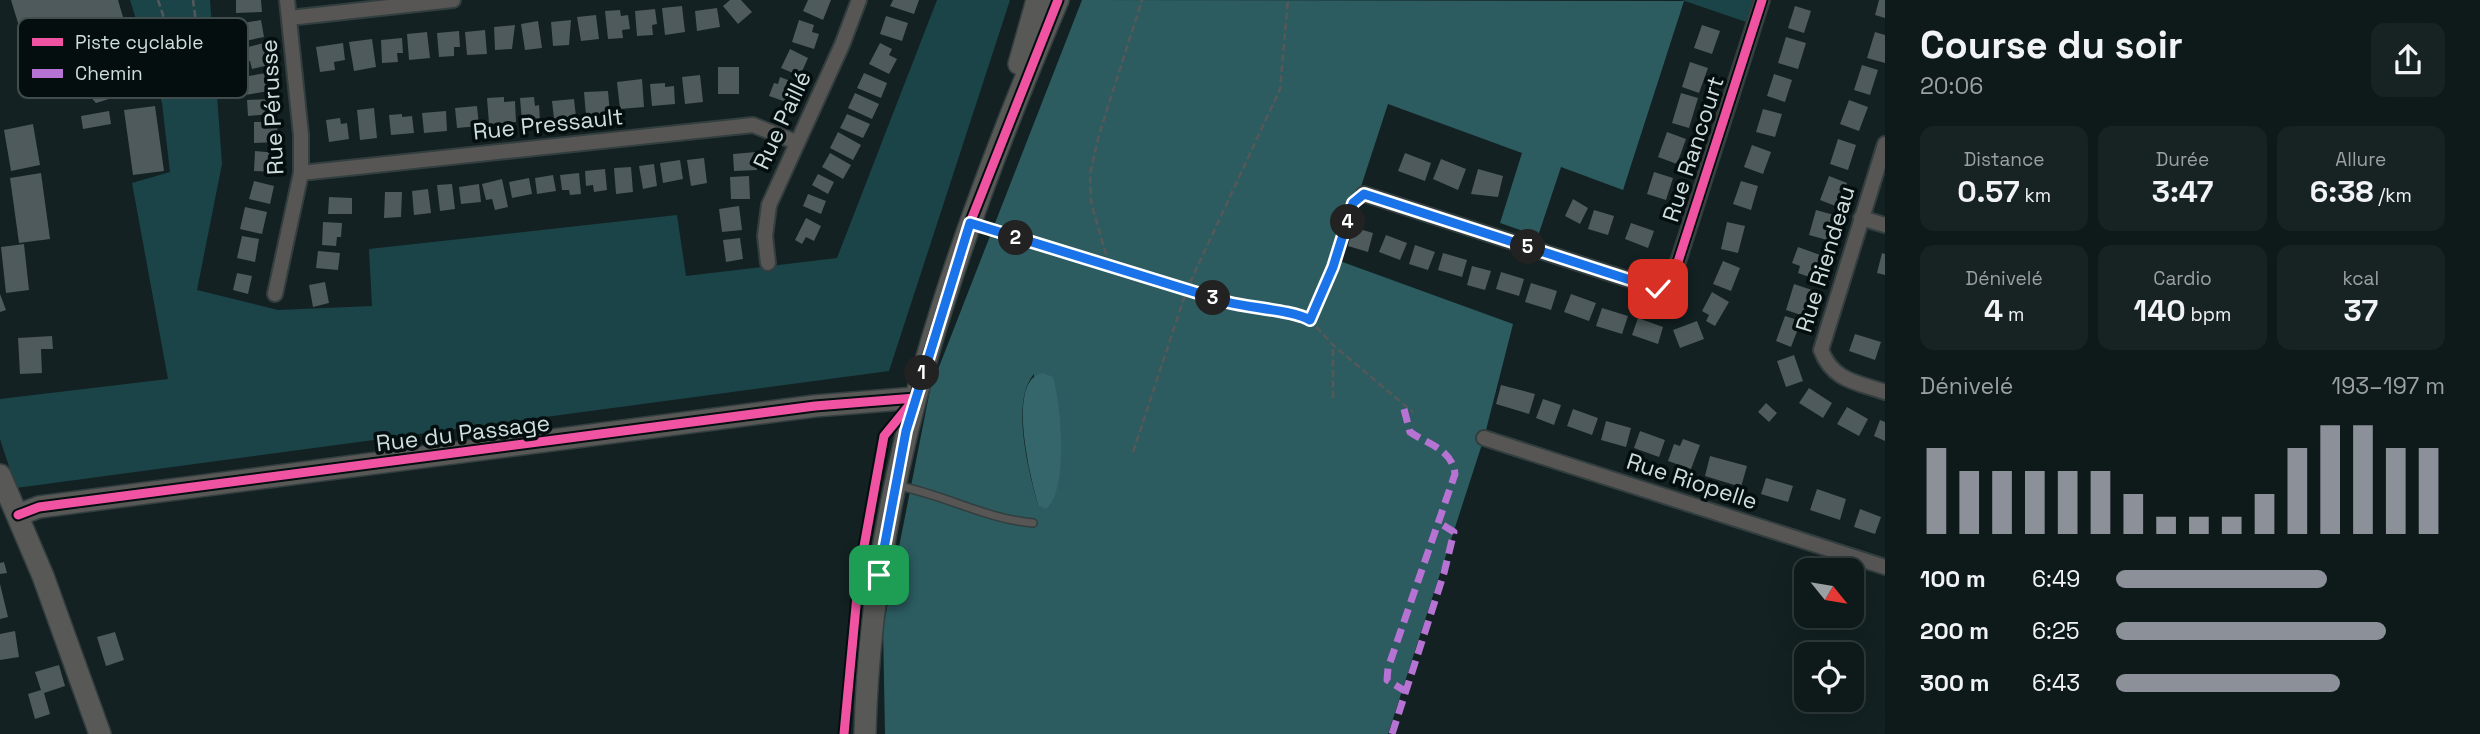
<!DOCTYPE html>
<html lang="fr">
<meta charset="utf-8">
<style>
body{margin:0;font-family:"Space Grotesk",sans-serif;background:#172223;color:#f1f3f6;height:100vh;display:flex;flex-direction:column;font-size:26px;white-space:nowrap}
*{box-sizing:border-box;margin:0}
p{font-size:23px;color:#9ba0a2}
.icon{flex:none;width:38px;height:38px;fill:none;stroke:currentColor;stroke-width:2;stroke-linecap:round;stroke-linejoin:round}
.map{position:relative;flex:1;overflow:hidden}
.drawer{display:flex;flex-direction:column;background:#0e191a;width:595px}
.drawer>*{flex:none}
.needle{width:46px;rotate:120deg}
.tools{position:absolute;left:1794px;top:558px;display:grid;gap:14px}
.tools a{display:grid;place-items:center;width:70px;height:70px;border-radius:14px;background:#0e191a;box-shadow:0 7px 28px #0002,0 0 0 2px #2e3839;font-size:35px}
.pin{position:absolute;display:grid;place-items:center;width:60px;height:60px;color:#fff;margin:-30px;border-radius:14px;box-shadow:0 4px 10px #0006}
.km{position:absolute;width:35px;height:35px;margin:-18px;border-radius:50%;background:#222;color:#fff;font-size:19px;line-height:35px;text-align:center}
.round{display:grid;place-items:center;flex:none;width:74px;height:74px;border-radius:14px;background:#172223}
.headline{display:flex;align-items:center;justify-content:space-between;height:119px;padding:0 35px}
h1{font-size:38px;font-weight:600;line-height:52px}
.metrics{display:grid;grid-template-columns:repeat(3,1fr);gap:10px;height:119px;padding:7px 35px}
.metrics div{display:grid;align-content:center;border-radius:14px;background:#172223;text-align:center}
.metrics b{font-size:30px;font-weight:600}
.metrics small{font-size:19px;font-weight:400}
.metrics p{font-size:19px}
.chart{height:196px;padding:14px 35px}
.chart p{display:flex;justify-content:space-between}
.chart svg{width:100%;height:126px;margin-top:7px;stroke:#8c9099;stroke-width:6}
ul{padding:0 35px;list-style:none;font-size:23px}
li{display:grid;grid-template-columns:112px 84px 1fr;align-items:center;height:52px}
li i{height:18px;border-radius:9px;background:#8c9099}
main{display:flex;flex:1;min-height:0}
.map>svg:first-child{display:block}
.green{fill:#1b4448}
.forest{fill:#2c5c60;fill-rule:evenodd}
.water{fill:#35666b}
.building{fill:#4e5a5b}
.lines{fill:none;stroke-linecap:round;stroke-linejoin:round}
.lane-casing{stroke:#333e3f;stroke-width:10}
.street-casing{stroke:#333e3f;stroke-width:18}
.secondary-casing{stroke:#333e3f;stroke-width:24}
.path{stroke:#555859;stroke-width:2.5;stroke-dasharray:7 3.5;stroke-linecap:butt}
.lane{stroke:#575655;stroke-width:7}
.street{stroke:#575655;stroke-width:14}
.secondary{stroke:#585857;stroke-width:21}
.quiet{stroke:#b673d3;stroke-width:7;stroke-dasharray:14 7;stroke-linecap:butt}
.cycleway-casing{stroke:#040e0f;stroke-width:13}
.cycleway{stroke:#f153a3;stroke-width:9}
.route-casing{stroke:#fff;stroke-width:14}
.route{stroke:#1a73e8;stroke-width:9}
.labels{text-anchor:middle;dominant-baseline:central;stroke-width:7;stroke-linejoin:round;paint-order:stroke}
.street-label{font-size:23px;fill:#ceddde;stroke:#040e0f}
.key{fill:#040e0f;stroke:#414c4d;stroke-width:2}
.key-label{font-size:19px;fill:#ceddde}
</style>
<main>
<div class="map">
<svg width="1885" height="734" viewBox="0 0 1885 734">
<rect width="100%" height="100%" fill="#132123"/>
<path class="green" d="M130,0H210L222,164L197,290L278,310L372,306L369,249L677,215L686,276L837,258L937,0H1010L889,371L16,488L0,439V399L168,379L132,183L170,172L162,103Z
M1682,0H1760L1752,24Z"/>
<path class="forest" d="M1082,0L1684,1L1623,190L1561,167L1538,236L1500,223L1522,153L1388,104L1337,260L1513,324L1484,438L1388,734H885L883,628L930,390ZM1034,374L1038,505C1029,472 1010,402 1034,374Z"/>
<path class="water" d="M1043,373L1053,377C1061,404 1069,490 1046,509L1038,505C1031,479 1005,379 1043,373Z"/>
<path class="building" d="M11,0H118L144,88L96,103L87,93L41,98Z
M236,0H261L262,12L236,13Z
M730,0H741L752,12L738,24L723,6Z
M808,0H831L823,20L803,11Z
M893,0H919L914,14L890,6Z
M1879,0H1885V18L1875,15Z
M682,6L685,32L665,35L662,8Z
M1795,6L1811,11L1804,33L1788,28Z
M717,8L720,27L697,31L695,11Z
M655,9L657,24L652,25L653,35L637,36L635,11Z
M620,10L621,16L628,15L630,29L622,30L623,38L608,39L605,11Z
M596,15L599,39L581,41L577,17Z
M886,16L908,23L902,41L880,34Z
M261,20L264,37L240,42L237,24Z
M571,20L569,45L553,46L551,22Z
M799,20L814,25L812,32L819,34L814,49L792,42Z
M538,21L542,48L525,50L521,24Z
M515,25L512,49L495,50L494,27Z
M1702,25L1720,31L1712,54L1694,48Z
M485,30L487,54L467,55L465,32Z
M459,31L460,47H454V56L439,57L437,33Z
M427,32L430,58L409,60L407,34Z
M1875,32L1885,35V63L1867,58Z
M1786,37L1806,43L1798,69L1778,63Z
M402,38L403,53H397L398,62L382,63L381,40Z
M372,39L376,67L354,71L349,42Z
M264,43L269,65L252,69L250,61L243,62L240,49Z
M343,43L345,60L334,62L335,70L320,72L316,47Z
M880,43L892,49L889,55L897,59L889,74L869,64Z
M790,49L808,58L800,76L781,68Z
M1690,62L1708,68L1699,93L1682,87Z
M1862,65L1878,70L1870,95L1854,90Z
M718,67H739V94H718Z
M266,73L269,91L245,95L243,77Z
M864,73L887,83L881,98L857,88Z
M1774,74L1792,80L1785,102L1767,96Z
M700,75L703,102L685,104L682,77Z
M780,77L796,83L789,103L769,96L774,83L778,84Z
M642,79L644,107L620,109L617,82Z
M665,83V87L674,86L675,104L652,106L650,84Z
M608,91L610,114L586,116L584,92Z
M855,93L879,104L872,119L848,108Z
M1681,93L1698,98L1689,128L1672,123Z
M504,97V102L515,101L516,122L489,124L487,98Z
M534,97L535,106L539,105L540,121L522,122L520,98Z
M269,99L270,114L248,116L247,100Z
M574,99L576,117L554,119L552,101Z
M1849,100L1868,107L1859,131L1840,124Z
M155,106L164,171L133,175L124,110Z
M477,106L479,126L457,128L455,108Z
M374,108L377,138L360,140L357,110Z
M1763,109L1782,114L1775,137L1756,132Z
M109,111L111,124L83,129L81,116Z
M446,111L447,131L424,133L422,113Z
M402,114V117L412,116L414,133L391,135L389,115Z
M847,114L870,124L863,138L840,128Z
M340,118L341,124L347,123L349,139L329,142L326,120Z
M254,122H277L278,142L254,143Z
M33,124L40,165L11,171L4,130Z
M838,132L861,145L853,160L830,148Z
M1667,132L1686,139L1677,164L1658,157Z
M1838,139L1856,145L1848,170L1830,164Z
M1752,145L1771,152L1763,174L1744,167Z
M255,151L277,153L276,172L254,171Z
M756,152L757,170L734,171L733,154Z
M830,153L851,165L843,179L822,167Z
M1405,153L1431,163L1425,181L1398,171Z
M704,158L707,183L691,186L687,160Z
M1441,159L1466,169L1458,190L1433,179Z
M680,160L683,179L663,183L660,163Z
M654,164L657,186L643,189L639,166Z
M631,167L633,192L616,194L614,168Z
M605,169L607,190L594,192L593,185L586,186L585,171Z
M1478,169L1503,176L1498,197L1471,194Z
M1654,172L1673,178L1666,200L1647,194Z
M41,173L50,239L19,243L10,178Z
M579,173L581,194L570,195L569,190H562L560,175Z
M818,174L834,182L828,194L812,185Z
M553,175L556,191L537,194L535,178Z
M749,176L750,199H731L730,177Z
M1829,176L1847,183L1838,207L1820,200Z
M529,178L532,194L512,198L509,182Z
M502,179L508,207L495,210L492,199L486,200L482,184Z
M254,181L274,186L270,204L249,199Z
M1741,181L1758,186L1751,210L1733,204Z
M452,184L455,209L440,211L437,185Z
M479,184L481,202L461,204L459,187Z
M428,189L431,213L414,215L412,191Z
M385,192H402L401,217L384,218Z
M808,194L826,201L821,214L803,206Z
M329,197L352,198V214H328Z
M1573,199L1588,208L1580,224L1565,216Z
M739,206L742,230L722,232L719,209Z
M245,207L267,212L262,234L240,229Z
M1594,210L1614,216L1608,235L1588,229Z
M1816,210L1834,215L1827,240L1809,235Z
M806,218L821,226L814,241L806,237L802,244L795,240Z
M323,222L342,223L341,237H337L336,246L322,245Z
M1727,222L1745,226L1738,253L1721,249Z
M1631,223L1654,231L1648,248L1625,239Z
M1353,227L1373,233L1368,252L1348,246Z
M1386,235L1407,243L1400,260L1379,252Z
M242,236L259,239L255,262L237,258Z
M740,238L743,259L726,262L723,240Z
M24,244L29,290L6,293L1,247Z
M1415,245L1435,252L1428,270L1409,264Z
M1798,247L1823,256L1815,279L1798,273L1800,266L1792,263Z
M318,251L340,253L338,270L316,268Z
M1443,253L1467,260L1462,277L1438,270Z
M1882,253L1885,254V275L1877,273Z
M1723,261L1740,268L1731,291L1713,284Z
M1472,266L1491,271L1485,290L1467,285Z
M1501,272L1524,279L1519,296L1496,289Z
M237,273L252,276L248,294L233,290Z
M325,282L329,303L313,307L309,285Z
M1531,283L1557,291L1551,310L1525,302Z
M1794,284L1812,290L1804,316L1786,310Z
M1712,292L1729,302L1715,326L1706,321L1709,315L1702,311Z
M0,294L6,310L0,312Z
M1571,294L1596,303L1589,321L1564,312Z
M1602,308L1628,316L1622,334L1596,326Z
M1785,316L1801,321L1791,347L1776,341Z
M1638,318L1663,327L1658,344L1632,335Z
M1697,321L1704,339L1680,348L1673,330Z
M1855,334L1881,342L1875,360L1849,351Z
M52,336L53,349H41L42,373L20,374L18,338Z
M1794,355L1803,381L1786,387L1777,361Z
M1501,385L1535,394L1529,414L1496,404Z
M1809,388L1832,403L1823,418L1799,403Z
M1543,399L1561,405L1554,425L1536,418Z
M1766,403L1777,413L1769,422L1758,412Z
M1847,407L1868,419L1859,436L1837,424Z
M1573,409L1598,418L1592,435L1567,426Z
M1880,420L1885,422V441L1874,436Z
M1606,421L1631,428L1626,447L1601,440Z
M1640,431L1665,440L1659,457L1634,448Z
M1683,439L1700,445L1691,469L1668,461L1674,444L1680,446Z
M1710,456L1747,466L1741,487L1705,476Z
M1766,478L1793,486L1788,502L1761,494Z
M1817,489L1846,499L1840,520L1810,510Z
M1860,509L1881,517L1875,534L1854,527Z
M4,562L7,573L0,574V563Z
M0,584L8,617L0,619Z
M15,631L19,657L0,660V634Z
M115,632L124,660L106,666L97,637Z
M59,665L65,686L44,693L50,714L35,719L28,694L41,690L35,672Z"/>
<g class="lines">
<defs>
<path id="lane" d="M899,486C945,495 986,519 1033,523"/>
<path id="street" d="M289,18L453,0
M1885,144L1821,350C1833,381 1856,382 1885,392
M301,173L753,125L796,142
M1364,194L1658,289L1669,283L1675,271L1762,0
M1861,218L1885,225
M768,263L765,236L769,205L842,45L859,0
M275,294L301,173V135L287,0
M1484,438L1885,567"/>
<path id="secondary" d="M1019,64L1037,0
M0,475L43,576L100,734
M18,515L39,507L815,406L915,398
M865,734C871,478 959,233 1058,0"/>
</defs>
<use href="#lane" class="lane-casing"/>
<use href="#street" class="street-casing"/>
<use href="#secondary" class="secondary-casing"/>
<path class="path" d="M158,0L169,33L175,86L182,94L204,81L193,0
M987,228L1227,302L1262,311L1296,313L1308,318L1333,345L1413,412
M1109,265L1091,202L1090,174L1099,135L1142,0
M1310,320L1333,266L1354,203
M1333,398V345
M1133,452L1187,289L1280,89L1288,0"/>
<use href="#lane" class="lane"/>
<use href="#street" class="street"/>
<use href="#secondary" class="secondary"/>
<path class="quiet" d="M1404,409L1410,432C1429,445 1452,449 1455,474L1388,668L1387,680L1405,691
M1392,734L1444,573L1454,532L1438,522"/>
<defs>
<path id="cycleway" d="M1364,194L1658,289L1669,283L1675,271L1762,0
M18,515L39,507L815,406L915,398
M844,734L859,574L884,436L915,398L970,223L1058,0"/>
</defs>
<use href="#cycleway" class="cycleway-casing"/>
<use href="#cycleway" class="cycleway"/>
</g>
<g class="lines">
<defs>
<path id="route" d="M879,575L906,431L970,223L1227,302C1249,308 1293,310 1310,320L1333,267L1353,203L1364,194L1658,289"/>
</defs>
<use href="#route" class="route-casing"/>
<use href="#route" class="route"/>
</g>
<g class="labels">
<g class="street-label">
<text transform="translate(272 107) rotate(-93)">Rue Pérusse</text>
<text transform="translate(782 120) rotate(-65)">Rue Paillé</text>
<text transform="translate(548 124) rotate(-6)">Rue Pressault</text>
<text transform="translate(1693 149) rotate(-72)">Rue Rancourt</text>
<text transform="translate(1825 259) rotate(-73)">Rue Riendeau</text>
<text transform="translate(463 433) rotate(-7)">Rue du Passage</text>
<text transform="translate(1692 481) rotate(18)">Rue Riopelle</text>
</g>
</g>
<rect x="18" y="18" width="230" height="80" rx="10" class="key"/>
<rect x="32" y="38" width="31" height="8" fill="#f153a3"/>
<rect x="32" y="69" width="31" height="9" fill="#b673d3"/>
<g class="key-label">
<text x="75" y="49">Piste cyclable</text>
<text x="75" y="80">Chemin</text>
</g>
</svg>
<div class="tools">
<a><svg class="needle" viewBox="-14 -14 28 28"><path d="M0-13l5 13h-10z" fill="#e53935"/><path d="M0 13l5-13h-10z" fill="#9ba0a2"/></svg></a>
<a><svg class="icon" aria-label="locate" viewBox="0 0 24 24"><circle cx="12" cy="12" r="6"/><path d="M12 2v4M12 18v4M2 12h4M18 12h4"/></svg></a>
</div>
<div class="pin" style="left:879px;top:575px;background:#1e9e55"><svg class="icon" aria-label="arrive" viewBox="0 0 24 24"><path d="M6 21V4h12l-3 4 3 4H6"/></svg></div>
<div class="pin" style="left:1658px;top:289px;background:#d93025"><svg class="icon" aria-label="check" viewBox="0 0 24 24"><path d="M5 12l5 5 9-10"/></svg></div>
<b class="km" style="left:922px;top:373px">1</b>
<b class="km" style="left:1016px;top:238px">2</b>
<b class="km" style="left:1213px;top:298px">3</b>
<b class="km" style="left:1348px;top:222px">4</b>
<b class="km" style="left:1528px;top:247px">5</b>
</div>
<section class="drawer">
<div class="headline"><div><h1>Course du soir</h1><p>20:06</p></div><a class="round"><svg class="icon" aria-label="share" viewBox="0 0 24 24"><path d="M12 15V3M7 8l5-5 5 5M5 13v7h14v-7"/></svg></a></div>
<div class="metrics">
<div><p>Distance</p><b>0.57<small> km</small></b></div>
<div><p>Durée</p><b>3:47</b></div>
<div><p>Allure</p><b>6:38<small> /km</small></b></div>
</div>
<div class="metrics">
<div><p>Dénivelé</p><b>4<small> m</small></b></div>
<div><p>Cardio</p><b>140<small> bpm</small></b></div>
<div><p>kcal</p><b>37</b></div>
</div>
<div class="chart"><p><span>Dénivelé</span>193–197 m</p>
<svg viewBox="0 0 160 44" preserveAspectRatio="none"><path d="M5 44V14M15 44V22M25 44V22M35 44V22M45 44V22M55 44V22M65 44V30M75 44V38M85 44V38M95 44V38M105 44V30M115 44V14M125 44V6M135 44V6M145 44V14M155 44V14"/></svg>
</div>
<ul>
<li><b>100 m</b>6:49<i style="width:64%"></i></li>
<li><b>200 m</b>6:25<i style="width:82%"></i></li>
<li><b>300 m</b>6:43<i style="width:68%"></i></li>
</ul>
</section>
</main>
